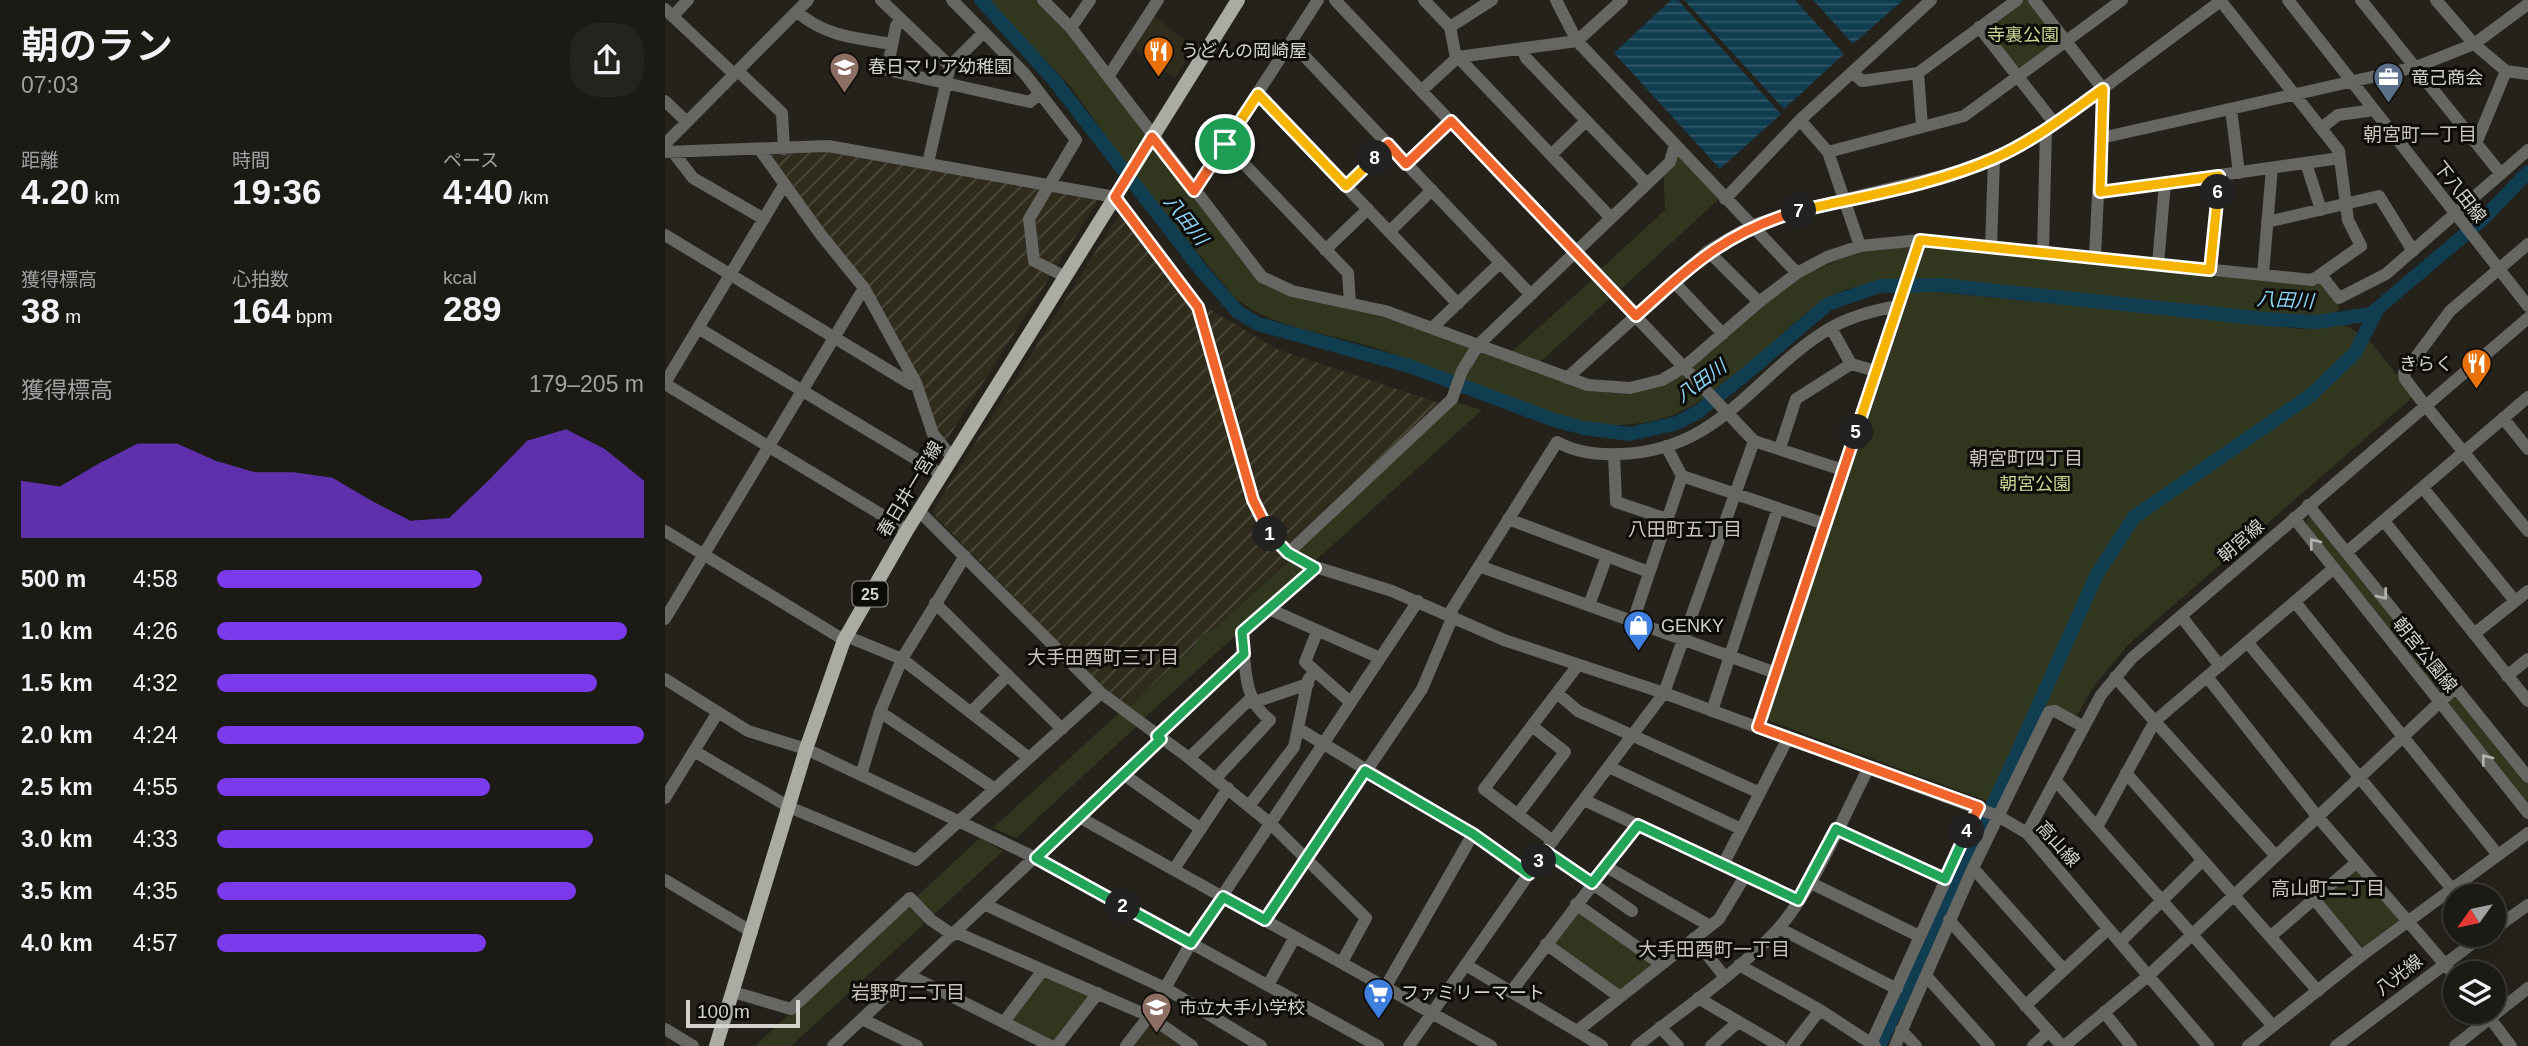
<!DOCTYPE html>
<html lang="ja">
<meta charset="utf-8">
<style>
body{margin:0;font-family:Helvetica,"Noto Sans JP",sans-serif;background:#24231d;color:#f1f3f6;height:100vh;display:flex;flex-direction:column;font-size:26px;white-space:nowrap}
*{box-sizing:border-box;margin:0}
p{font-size:23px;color:#a0a1a0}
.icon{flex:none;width:38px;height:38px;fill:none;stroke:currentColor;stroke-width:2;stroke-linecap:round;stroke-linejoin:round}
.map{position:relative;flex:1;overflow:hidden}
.panel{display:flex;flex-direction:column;background:#1b1a14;width:665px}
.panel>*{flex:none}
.needle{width:46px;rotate:237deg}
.fabs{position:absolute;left:1778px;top:884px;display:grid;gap:14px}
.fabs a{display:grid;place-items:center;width:63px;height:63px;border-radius:50%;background:#1b1a14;box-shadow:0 7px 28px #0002,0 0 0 2px #393834;font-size:35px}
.scale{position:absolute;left:21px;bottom:18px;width:114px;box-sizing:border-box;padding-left:7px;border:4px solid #d4d2cd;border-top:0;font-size:19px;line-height:24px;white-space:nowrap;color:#d4d2cd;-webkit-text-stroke:5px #0d0c09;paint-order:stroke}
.pin{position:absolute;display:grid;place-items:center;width:60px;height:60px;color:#fff;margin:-30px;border:4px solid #fff;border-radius:50%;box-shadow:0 2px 7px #0007}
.km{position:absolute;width:35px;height:35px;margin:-18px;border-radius:50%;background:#222;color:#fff;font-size:19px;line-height:35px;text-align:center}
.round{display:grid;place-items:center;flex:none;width:74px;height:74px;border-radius:28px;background:#24231d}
.head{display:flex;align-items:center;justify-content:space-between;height:119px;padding:0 21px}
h1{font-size:38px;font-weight:600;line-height:52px}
.stats{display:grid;grid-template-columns:repeat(3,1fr);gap:10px;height:119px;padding:7px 21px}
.stats div{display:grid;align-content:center}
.stats b{font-size:35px;font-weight:600}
.stats small{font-size:19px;font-weight:400}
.stats p{font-size:19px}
.chart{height:196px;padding:14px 21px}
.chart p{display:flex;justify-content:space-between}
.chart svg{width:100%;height:126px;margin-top:7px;fill:#7c3aed;opacity:.7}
ul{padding:0 21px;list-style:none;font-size:23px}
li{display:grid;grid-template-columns:112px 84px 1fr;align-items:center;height:52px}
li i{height:18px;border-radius:9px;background:#7c3aed}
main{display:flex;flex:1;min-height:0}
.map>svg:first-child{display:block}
.built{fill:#2f2c1e}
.industrial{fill:url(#industrial-furrows)}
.green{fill:#31361f}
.water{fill:url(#water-rules)}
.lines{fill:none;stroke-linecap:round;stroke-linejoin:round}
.river{stroke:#113d51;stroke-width:14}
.minor{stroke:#666763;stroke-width:12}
.major{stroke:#aaaca3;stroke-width:14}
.oneway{stroke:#b3b2ad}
.split-1-casing{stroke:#fff;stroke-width:14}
.split-2-casing{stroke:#fff;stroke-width:14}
.split-3-casing{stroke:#fff;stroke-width:14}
.split-4-casing{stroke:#fff;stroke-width:14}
.split-5-casing{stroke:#fff;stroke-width:14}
.split-6-casing{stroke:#fff;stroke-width:14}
.split-7-casing{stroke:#fff;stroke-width:14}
.split-8-casing{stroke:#fff;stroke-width:14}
.split-9-casing{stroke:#fff;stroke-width:14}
.split-1{stroke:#f0652b;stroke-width:9}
.split-2{stroke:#22a559;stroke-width:9}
.split-3{stroke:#22a559;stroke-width:9}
.split-4{stroke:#22a559;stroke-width:9}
.split-5{stroke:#f0652b;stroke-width:9}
.split-6{stroke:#f5b400;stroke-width:9}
.split-7{stroke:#f5b400;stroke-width:9}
.split-8{stroke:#f0652b;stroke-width:9}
.split-9{stroke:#f5b400;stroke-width:9}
.labels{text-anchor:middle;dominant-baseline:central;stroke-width:6;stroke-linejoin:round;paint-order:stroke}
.shield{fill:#0d0c09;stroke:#989792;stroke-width:2}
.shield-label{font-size:16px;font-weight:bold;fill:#d4d2cd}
.park-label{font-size:18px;fill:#c9d693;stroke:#0d0c09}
.poi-label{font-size:18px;fill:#d4d2cd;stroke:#0d0c09;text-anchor:start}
.street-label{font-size:18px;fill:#d4d2cd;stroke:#0d0c09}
.neighbourhood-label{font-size:19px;fill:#c8c5bb;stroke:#0d0c09}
.water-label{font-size:19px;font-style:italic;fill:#8cd4f9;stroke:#0d0c09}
</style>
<main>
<section class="panel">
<div class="head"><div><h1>朝のラン</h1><p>07:03</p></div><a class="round"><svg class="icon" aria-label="share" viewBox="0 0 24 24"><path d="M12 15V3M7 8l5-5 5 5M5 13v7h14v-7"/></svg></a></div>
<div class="stats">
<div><p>距離</p><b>4.20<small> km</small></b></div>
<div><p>時間</p><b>19:36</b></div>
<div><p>ペース</p><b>4:40<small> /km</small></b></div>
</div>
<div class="stats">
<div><p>獲得標高</p><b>38<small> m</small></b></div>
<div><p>心拍数</p><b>164<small> bpm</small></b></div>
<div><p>kcal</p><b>289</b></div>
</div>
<div class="chart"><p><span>獲得標高</span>179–205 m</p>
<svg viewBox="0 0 160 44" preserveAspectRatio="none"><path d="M0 44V24L10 26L20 18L30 11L40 11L50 17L60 21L70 21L80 23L90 31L100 38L110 37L120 24L130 10L140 6L150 13L160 24V44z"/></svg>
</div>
<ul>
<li><b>500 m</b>4:58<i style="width:62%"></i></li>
<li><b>1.0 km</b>4:26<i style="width:96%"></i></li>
<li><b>1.5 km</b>4:32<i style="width:89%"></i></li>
<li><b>2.0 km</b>4:24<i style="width:100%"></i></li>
<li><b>2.5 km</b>4:55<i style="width:64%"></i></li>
<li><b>3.0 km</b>4:33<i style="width:88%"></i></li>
<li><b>3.5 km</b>4:35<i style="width:84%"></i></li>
<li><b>4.0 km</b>4:57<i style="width:63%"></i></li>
</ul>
</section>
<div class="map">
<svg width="1863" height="1046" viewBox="0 0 1863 1046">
<defs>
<pattern id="industrial-furrows" width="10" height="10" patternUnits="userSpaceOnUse" patternTransform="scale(1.75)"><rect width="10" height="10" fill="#2f2c1e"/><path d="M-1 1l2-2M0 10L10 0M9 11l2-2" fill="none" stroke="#4c4a3e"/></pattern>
<pattern id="water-rules" width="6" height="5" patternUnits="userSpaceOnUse" patternTransform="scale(1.75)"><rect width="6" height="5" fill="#113d51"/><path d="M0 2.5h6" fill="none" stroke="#335869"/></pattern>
</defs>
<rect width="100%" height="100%" fill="#24221b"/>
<path class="built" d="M488,15L529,47L510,78L467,48Z
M485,1024L520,1046H468Z"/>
<path class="industrial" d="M163,152L430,197L432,202L280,443L275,439L252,380L106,158L107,155Z
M453,216H458L528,306L587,512L604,540L624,560L552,626L536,636L529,647L463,707L440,690L269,515L268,510Z
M539,306L614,350L774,403L626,546L610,531L594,501Z"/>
<path class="green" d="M323,0H372L404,32L591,277C620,301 658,298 692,309C771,333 848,362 925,391L960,394L995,386L1135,277L1191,252L1257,244L1659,285L1673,302L1674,310L1662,315L1626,317L1252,280C1227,281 1197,282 1173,293C1153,302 1134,319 1117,334C1047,395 1012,437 911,422C844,400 779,370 711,348C663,332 612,330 571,299L474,182L405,86Z
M1358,0H1364L1395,39L1353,71L1322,27Z
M1015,155L1055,198L955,290L936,269L1000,210C1000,192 993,163 1015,155Z
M927,280L944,299L873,364L845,353Z
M1243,289L1637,329L1674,324L1684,327L1704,340L1749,396L1465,643L1428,687L1411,717L1386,706L1333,805L1102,720Z
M791,402L817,410L650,561L633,552V549Z
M1647,516L1783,684L1774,691L1642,526V519Z
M625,560L641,572L478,719L464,707L529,647L536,636L552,626Z
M1788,690L1863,781V807L1779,697Z
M455,712L472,726L351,838L328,828Z
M315,838L338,851L126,1046H90Z
M1690,868L1734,920L1698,947L1656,901Z
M911,911L988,964L953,992L886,943Z
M379,976L425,994L392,1042L347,1022Z"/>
<path class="water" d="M1006,0H1013L1116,114L1055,169L949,53Z
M1019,0H1130L1179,54L1119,109Z
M1148,0H1238L1188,44Z"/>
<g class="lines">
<path class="river" d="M316,0L388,79L537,271L573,312L593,324L744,366L889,420L919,428L965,434L1012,423L1033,412L1082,373L1163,304L1215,286L1276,285L1601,319L1652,322L1706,314L1817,220L1863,172
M1214,1046L1348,762L1432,574L1469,517L1646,395L1690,353L1712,310"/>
<path class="minor" d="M216,0L285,66
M287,0L360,74L411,140L364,219L369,261L399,276
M378,0L406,28L597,277L627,291L720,311L923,385L965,388L997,380L1019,367L1094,302L1132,273L1162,257L1195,246L1255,240L1647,280L1652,277L1660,280L1674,298L1721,274L1863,150
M670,0L1089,441L1178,470
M759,0L785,27L791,58
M891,0L912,41L1132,273
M1369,0L1438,89L1430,257
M1555,0L1674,151L1683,220L1696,246L1652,277
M1623,0L1863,306
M1696,0L1836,174
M1771,0L1809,44L1841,71L1863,74
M0,9L69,74
M132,12C162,37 190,38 227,44
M8,16L23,0
M236,19L231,26L222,70L365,102L375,93
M785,27L827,0
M1314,27L1390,124
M406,28L425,0
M626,42L866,295
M858,51L861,58L982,184
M793,57L946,218
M73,71L117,113L119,149
M1187,72L1197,81L1253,73L1352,0
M1253,73L1257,126
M443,77L493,0
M756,91L793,57L912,41L957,0
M593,94L793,304
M0,101L22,122
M1566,109L1574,173
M1135,120L1163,152L1195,246
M1656,128L1673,115L1709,110
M1436,138L1751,67L1809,44L1863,4
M1812,141L1841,71
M0,144L143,0
M560,144L683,273L685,303
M95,150L156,235L199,288L251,383L268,434L287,457
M0,152L163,146L450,197L533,307L588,500L608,537L638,563L727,591L839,640L999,693L1333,816L1362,833L1543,1046
M8,152L28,178L99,219
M1163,152L1299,116L1457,0
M887,154L921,121
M263,163L285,66L319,32
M1641,163L1656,210
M741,164L786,121
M681,186L723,144
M529,191L653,0
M1435,192L1675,158
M1060,199L1135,120L1266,0
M1602,222L1714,196L1748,251
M725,231L767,190
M0,235L246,384L251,383
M1863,244L1785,311L1739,373L1740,379L1756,400L1863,531
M1326,247L1329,159
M660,250L703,209
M1043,251L1094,302
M1378,252L1381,129
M1493,264L1500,183
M1545,269L1554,176
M1598,274L1607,168
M1009,282L1058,334
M33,328L276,474
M767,328L835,263
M1166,328L1186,364L1211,371
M902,378L1043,251L1086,226L1131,211L1297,171L1329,159L1390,124L1557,0
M0,383L119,185
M0,384L242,530
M1838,418L1863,449
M1001,446L1017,476L1160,524
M1115,448L1131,399L1186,364
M949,454L951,502L1002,519
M1758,488L1850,601
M1643,505L1863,777
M254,511L436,693L524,758L606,824L701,918L677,962
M1629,518L1863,813
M843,519L984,572
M1719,521L1863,701
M0,531L179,640
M1683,551L1863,397
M623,553L787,399L797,371L813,345L1005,162L1010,144
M814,566L1111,673
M1630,602L1833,855
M270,603L397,729
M924,605L942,556
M604,609L715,658
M784,614L892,442C910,452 934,455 955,454C1057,451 1090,372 1167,327C1187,316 1211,310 1233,306
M1516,616L1555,666
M0,619L199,288
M968,621L1017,476
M652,632L640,662L685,702
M1809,634L1863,591
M181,636L237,659L364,758
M1583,643L1787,889
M1842,676L1863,659
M1450,677L1610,855
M1543,678L1652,816L1790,976
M0,679L83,731L141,749L371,858L713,1046
M892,693L913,711L1095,793
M587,703L643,684
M1047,711L1113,508
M215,712L330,789
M306,712L343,675
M1093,728L1255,240
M634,729L808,834L864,874
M492,736L579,654
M29,751L124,807L251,860L436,693
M524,758L585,699
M944,767L1076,829
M1461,773L1653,991
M458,774L536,829
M196,775L215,712L237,659L300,556
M551,778L605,720C577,699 581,666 577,633L650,568
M1391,781L1608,1026
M0,798L53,712
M919,800L1133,900
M584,806L629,747L643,680L650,671
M853,814L900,752L867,726
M414,817L826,1046
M1432,827L1490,721L1669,568
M1171,829L1280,879
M1362,833L1436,695L1467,658L1863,318
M888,841L819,789L913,665
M880,851L967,911
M1058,865L1123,738
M940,866L1045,926
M1308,868L1399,970
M509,869L563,788
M0,880L87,932
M1144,882L1254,936
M1649,899L1696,956
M911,904L996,964
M321,905L500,988L596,1046
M600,920L757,689L788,616
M1284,920L1397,1046
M1114,928L1232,989
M1829,929L1863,905
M290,932L484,1016L527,1046
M1606,936L1692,862
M1029,938L1059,976
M1455,942L1538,860
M881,944L955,997
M801,965L937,1046
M1074,965L1155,1010L1210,1046
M244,975L386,1046
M1262,977L1324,1046
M603,985L630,937
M721,986L808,834
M68,992L126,1009L245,898L266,920L288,935
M846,992L973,825
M1033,998L1115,1046
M1360,1006L1443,929
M1439,1012L1466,1046
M1821,1013L1846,1046
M197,1019L252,1046
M339,1022L378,970
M995,1027L1013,1046
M0,1029L28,1046
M1236,1030L1251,1046
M912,1031L1054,919L1080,876
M168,1046L496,739
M392,1046L433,993
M461,1046L484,1016L526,943L753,601
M744,1046L880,851L999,693L1089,441
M972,1046C1018,1009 1071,974 1112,930C1149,889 1178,817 1204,767
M1046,1046L1073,1022
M1127,1046L1155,1010
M1205,1046L1314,807
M1230,1046L1308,868L1384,712L1390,711L1419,727
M1368,1046L1384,1031
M1399,1046L1483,976L1791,687
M1583,1046L1696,956L1863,833
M1671,1046L1820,934
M1790,1046L1863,988"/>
<path class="major" d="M51,1046L141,749L179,640L242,530L573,0"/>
</g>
<defs><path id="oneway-chevron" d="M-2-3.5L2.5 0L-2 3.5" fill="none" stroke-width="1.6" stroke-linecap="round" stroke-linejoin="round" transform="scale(1.75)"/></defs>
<g class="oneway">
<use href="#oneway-chevron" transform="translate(1649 543) rotate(-128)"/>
<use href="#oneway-chevron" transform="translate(1718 595) rotate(52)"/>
<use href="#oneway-chevron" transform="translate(1821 759) rotate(-128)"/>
</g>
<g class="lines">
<defs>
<path id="split-1" d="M560,144L529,191L487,137L450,197L533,307L588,500L605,534"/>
<path id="split-2" d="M458,906L371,858L496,739L492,736L579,654L577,632L650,568L623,553L605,534"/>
<path id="split-3" d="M458,906L526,943L558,897L600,920L700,771L808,834L864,874L874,861"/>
<path id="split-4" d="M874,861L880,851L927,883L973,825L1133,900L1171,829L1280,879L1302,831"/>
<path id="split-5" d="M1191,432L1093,727L1314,807L1302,831"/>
<path id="split-6" d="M1191,432L1255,240L1545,270L1553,192"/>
<path id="split-7" d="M1134,211C1198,196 1269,185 1330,158C1369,141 1404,113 1438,89L1435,192L1554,176L1553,192"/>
<path id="split-8" d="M710,158L723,144L741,164L786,121L971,316C1026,266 1060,232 1134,211"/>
<path id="split-9" d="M560,144L593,94L681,186L710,158"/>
</defs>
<use href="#split-1" class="split-1-casing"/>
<use href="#split-2" class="split-2-casing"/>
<use href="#split-3" class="split-3-casing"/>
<use href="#split-4" class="split-4-casing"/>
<use href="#split-5" class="split-5-casing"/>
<use href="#split-6" class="split-6-casing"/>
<use href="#split-7" class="split-7-casing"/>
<use href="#split-8" class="split-8-casing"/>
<use href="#split-9" class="split-9-casing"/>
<use href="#split-1" class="split-1"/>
<use href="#split-2" class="split-2"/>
<use href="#split-3" class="split-3"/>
<use href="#split-4" class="split-4"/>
<use href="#split-5" class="split-5"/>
<use href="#split-6" class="split-6"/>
<use href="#split-7" class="split-7"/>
<use href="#split-8" class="split-8"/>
<use href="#split-9" class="split-9"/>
</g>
<defs>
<symbol id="restaurant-pin" viewBox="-11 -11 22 30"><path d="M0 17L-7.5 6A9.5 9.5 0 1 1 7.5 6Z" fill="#e8710a" stroke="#0d0c09"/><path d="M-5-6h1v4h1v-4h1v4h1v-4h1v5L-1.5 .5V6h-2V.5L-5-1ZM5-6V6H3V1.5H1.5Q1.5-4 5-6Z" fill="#fff"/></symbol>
<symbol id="school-pin" viewBox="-11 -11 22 30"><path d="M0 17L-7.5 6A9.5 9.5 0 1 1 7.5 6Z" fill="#8d6e63" stroke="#0d0c09"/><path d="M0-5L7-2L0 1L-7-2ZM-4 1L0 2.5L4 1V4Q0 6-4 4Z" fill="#fff"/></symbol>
<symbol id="office-pin" viewBox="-11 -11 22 30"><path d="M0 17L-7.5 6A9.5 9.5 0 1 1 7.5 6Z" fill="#5c6f8a" stroke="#0d0c09"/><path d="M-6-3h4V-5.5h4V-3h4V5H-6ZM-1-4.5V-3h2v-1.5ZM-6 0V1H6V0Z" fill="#fff"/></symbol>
<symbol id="shop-pin" viewBox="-11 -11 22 30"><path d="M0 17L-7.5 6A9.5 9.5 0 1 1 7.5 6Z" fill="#3f7fe0" stroke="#0d0c09"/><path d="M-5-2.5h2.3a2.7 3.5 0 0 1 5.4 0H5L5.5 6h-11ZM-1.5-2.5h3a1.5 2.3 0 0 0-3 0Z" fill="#fff"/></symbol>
<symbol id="supermarket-pin" viewBox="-11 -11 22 30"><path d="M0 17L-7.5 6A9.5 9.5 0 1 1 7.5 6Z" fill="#3f7fe0" stroke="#0d0c09"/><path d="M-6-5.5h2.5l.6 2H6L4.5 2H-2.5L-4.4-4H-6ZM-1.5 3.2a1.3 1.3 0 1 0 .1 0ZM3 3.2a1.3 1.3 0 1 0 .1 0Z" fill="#fff"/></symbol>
</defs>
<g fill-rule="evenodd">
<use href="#restaurant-pin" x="476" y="34" width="35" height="47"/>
<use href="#school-pin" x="162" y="50" width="35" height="47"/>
<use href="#office-pin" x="1706" y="60" width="35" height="47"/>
<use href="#restaurant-pin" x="1794" y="346" width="35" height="47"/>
<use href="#shop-pin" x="956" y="608" width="35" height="47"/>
<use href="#supermarket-pin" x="696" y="976" width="35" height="47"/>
<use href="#school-pin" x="474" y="990" width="35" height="47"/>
</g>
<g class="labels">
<rect class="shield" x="187.5" y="581.5" width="35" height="25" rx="5"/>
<g class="shield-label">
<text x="205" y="594">25</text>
</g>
<g class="park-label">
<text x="1358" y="35">寺裏公園</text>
<text x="1370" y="484">朝宮公園</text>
</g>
<g class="poi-label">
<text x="516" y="51">うどんの岡崎屋</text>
<text x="203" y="67">春日マリア幼稚園</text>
<text x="1746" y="78">竜己商会</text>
<text x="1788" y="364" text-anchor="end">きらく</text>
<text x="996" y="626">GENKY</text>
<text x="736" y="993">ファミリーマート</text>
<text x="514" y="1008">市立大手小学校</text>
</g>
<g class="street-label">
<text transform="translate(1795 192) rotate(52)">下八田線</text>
<text transform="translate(245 489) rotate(-59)">春日井一宮線</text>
<text transform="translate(1576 541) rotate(-41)">朝宮線</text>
<text transform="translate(1760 655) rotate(51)">朝宮公園線</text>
<text transform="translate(1393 844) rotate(48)">高山線</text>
<text transform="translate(1734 975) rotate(-38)">八光線</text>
</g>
<g class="neighbourhood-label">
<text x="1755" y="134">朝宮町一丁目</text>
<text x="1361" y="458">朝宮町四丁目</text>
<text x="1020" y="529">八田町五丁目</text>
<text x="438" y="657">大手田酉町三丁目</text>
<text x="1663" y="888">高山町二丁目</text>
<text x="1049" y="949">大手田酉町一丁目</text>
<text x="243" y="992">岩野町二丁目</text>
</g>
<g class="water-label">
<text transform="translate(521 220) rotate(52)">八田川</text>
<text transform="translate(1620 300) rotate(3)">八田川</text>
<text transform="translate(1036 381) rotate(-36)">八田川</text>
</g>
</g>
</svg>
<div class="fabs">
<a><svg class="needle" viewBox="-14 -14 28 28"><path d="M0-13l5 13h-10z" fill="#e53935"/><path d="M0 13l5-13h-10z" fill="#a0a1a0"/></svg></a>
<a><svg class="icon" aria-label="layers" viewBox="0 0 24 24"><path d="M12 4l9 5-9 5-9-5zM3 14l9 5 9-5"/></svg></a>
</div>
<div class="scale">100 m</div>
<div class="pin" style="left:560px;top:144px;background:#1e9e55"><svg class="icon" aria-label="arrive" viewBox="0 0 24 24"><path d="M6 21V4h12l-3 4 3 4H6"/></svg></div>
<b class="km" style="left:605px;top:534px">1</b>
<b class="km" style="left:458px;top:906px">2</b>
<b class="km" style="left:874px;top:861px">3</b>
<b class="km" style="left:1302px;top:831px">4</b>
<b class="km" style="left:1191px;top:432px">5</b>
<b class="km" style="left:1553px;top:192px">6</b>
<b class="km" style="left:1134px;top:211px">7</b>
<b class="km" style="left:710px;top:158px">8</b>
</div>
</main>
